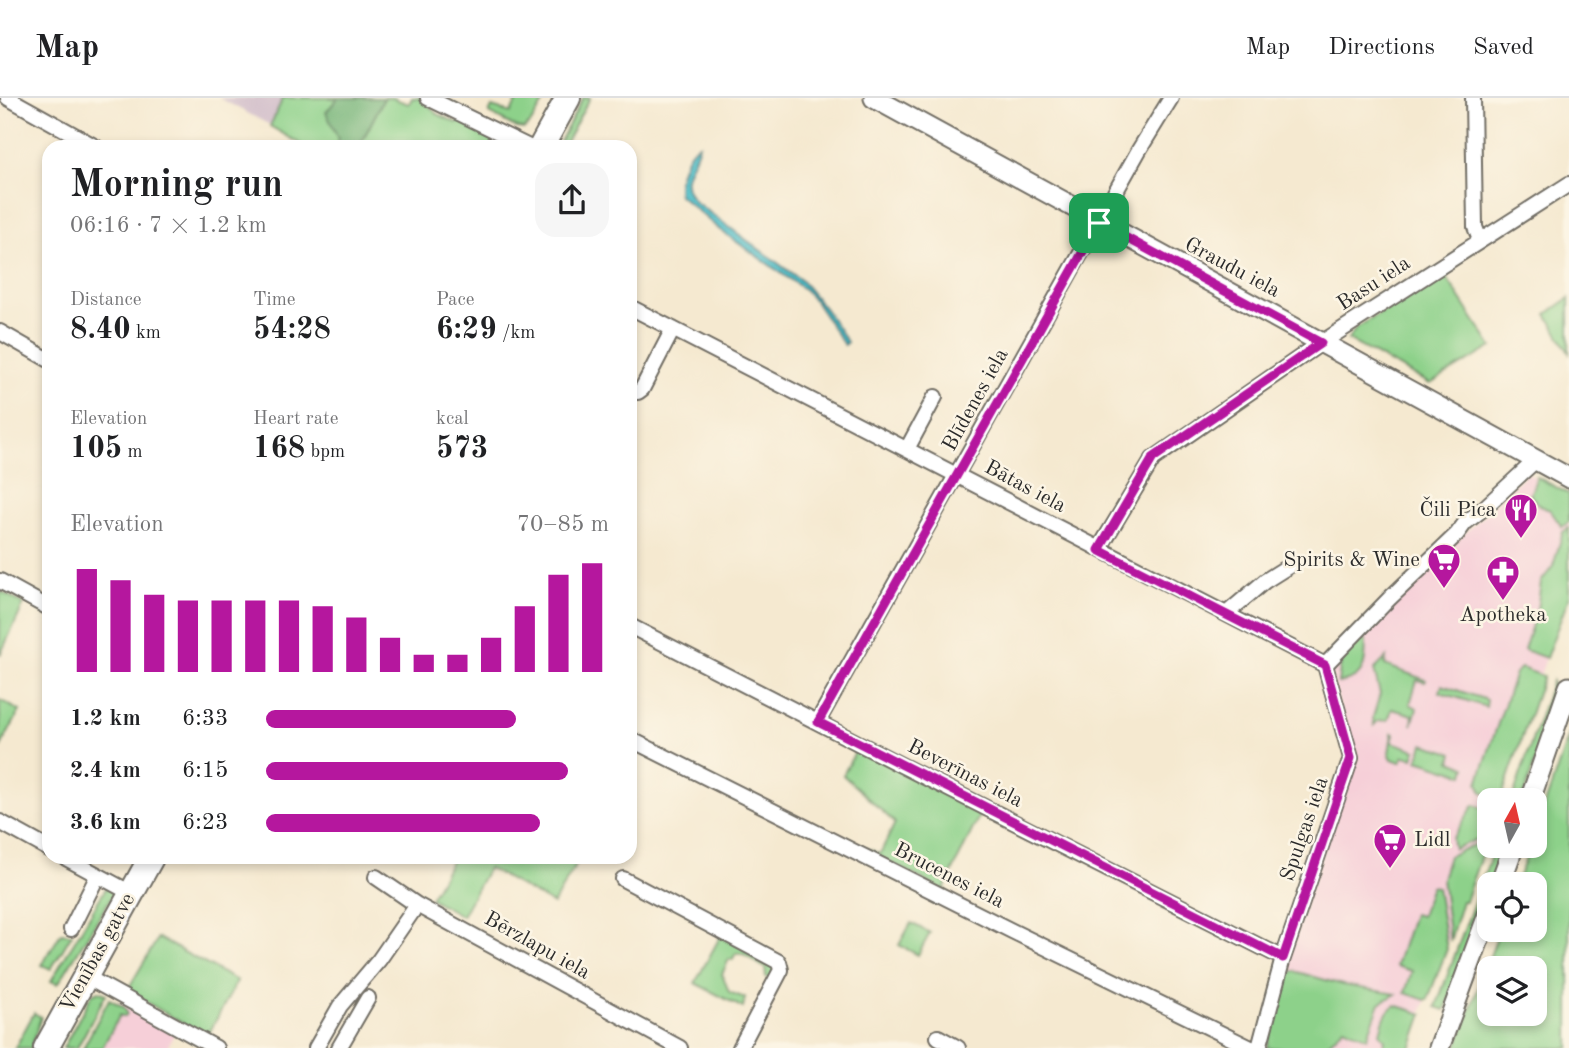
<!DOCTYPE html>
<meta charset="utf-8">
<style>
body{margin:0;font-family:"Old Standard TT",serif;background:#f6f6f6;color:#202124;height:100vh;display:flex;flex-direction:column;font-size:26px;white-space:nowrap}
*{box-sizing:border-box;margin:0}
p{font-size:23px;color:#757577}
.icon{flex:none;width:38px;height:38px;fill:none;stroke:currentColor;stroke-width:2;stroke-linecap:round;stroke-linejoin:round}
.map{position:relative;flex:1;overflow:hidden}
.panel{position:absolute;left:42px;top:42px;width:595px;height:724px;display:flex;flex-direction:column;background:#fff;border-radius:21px;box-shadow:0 4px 10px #0003}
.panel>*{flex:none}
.needle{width:46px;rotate:8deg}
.controls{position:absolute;left:1477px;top:690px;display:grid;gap:14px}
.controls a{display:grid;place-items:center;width:70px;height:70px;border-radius:14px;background:#fff;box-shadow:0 4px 10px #0003;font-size:35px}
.pin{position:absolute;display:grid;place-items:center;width:60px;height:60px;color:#fff;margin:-30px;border-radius:14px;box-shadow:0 4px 10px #0006}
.round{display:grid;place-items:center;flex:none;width:74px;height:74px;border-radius:21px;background:#f6f6f6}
.overview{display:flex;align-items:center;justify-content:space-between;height:119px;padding:0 28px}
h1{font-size:38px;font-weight:800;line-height:52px}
.stats{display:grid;grid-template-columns:repeat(3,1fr);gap:10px;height:119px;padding:7px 28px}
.stats div{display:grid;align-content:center}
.stats b{font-size:30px;font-weight:800}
.stats small{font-size:19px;font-weight:400}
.stats p{font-size:19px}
.chart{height:196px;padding:14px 28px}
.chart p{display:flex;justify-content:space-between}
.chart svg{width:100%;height:126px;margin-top:7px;stroke:#b5179e;stroke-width:6}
ul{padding:0 28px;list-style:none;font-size:23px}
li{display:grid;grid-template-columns:112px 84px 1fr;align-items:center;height:52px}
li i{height:18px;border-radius:9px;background:#b5179e}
header{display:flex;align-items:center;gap:42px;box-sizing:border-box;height:98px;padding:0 35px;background:#fff;border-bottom:2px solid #e0e0e0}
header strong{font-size:33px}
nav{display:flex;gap:38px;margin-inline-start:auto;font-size:24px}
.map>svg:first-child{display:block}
.built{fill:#f6cfd8}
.industrial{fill:#d1bdca}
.green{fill:#8dd18a;stroke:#5c7e5a;stroke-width:2;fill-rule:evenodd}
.forest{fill:#72b376;stroke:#4e6f50;stroke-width:2}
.water{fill:#4fbdc7;stroke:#3d7479;stroke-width:2}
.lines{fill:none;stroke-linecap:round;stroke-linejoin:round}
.street-casing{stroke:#726e65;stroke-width:18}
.secondary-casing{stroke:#726e65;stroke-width:23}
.highway-casing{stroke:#726e65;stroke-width:28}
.street{stroke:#fff;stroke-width:14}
.secondary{stroke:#fff;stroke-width:19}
.highway{stroke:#fff;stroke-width:24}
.route-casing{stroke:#fff;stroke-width:14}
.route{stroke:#b5179e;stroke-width:9}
.labels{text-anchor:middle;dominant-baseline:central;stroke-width:5;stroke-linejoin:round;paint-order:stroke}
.street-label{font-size:21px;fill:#2b2b2b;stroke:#fcf5e5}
.poi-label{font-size:21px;fill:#2b2b2b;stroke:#fcf5e5;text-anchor:end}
</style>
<header>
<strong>Map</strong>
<nav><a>Map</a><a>Directions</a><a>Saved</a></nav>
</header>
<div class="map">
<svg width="1569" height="950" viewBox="0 0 1569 950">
<rect width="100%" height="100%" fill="#fcf5e5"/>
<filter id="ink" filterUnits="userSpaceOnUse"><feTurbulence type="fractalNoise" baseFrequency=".0143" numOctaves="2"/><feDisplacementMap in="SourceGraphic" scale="14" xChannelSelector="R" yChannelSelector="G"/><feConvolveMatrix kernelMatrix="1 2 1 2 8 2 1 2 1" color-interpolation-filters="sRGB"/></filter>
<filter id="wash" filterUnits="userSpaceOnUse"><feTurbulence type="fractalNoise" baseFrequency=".00686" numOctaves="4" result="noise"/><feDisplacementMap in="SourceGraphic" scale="28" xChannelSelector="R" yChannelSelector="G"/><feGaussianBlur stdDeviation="1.57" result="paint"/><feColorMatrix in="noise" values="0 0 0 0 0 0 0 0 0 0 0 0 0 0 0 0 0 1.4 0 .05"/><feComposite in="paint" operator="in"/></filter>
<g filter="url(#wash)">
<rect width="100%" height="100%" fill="#f5e9d0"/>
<path class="built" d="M1527,375L1569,398V492L1498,702H1489V726L1409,950H1265L1290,854L1355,660L1329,568Z
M119,904L175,934L167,950H92Z"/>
<path class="industrial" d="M219,0H283L270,27Z"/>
<path class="green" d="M283,0H338L329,20L337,38L339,49H306L270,28Z
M384,0H392L409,6L412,0H422L437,16L457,25L463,18L513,49H359Z
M518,0H546L531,25L524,31L517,30L489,15L492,9L511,15Z
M583,0H590L563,49H557Z
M1445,177L1492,249L1430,286L1348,242L1356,230Z
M1569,200V255L1547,216Z
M1537,379L1569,396V424L1562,429L1550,412L1540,408L1530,397Z
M1569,430V499L1546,560L1524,552L1537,511L1541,484L1553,468L1563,434Z
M0,493L24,506L0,557Z
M1360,541L1366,542C1365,567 1366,581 1338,585L1341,564Z
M1386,560L1385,567L1426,582L1425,584L1417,582L1410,606L1417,610L1412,627L1413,617L1392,611L1388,622L1378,623L1374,627L1373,619L1380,596L1374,572Z
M1521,570L1543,578L1501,701L1482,694L1478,685L1515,575Z
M1552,583L1556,593L1555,605L1522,702H1512Z
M1442,587L1487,602L1486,609L1440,594Z
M0,602L20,613L0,650Z
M1392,635L1394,636L1392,644L1416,652L1413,660L1404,658L1400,664L1392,661L1389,655Z
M1569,636V950H1456L1500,831H1535V786H1516L1531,747H1535V736ZM1489,870H1535V915H1489Z
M1423,646L1453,655L1451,663L1466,669L1464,677L1418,662Z
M857,650L981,714L945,789L946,794L870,754L868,751L880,756L895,725L843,677Z
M1474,707L1489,712V736L1454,751L1452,741Z
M1487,741L1465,803H1462L1450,843L1442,781L1449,758Z
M1495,747H1505L1445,912L1436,909Z
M453,760H580L553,806L488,770L462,818L430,800Z
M107,788L114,795L58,886L51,883Z
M1431,788L1437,789L1447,851L1428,901L1425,902L1405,895L1412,873L1396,868L1413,816L1421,818Z
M911,825L930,835L918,857L899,847Z
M61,835L72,836L51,871L42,867Z
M721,837L776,868L773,883L766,879L765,870L743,856L736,855L732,862L729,861L722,876L729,894L745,900L743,910L695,885Z
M158,840L237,883L207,939L127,893Z
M1294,873L1343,887L1396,896L1380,905L1367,940L1344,929L1324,950H1267L1287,877Z
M98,893L106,896L77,950H63L92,896Z
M109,901L124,909L127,915L125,919L120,917L102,950H83Z
M1395,907L1423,916L1411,950H1383L1385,942L1380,935C1383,924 1385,913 1395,907Z
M34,915L41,919L31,950H15Z"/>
<path class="forest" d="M338,0H384L359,49H339L337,38L326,14Z"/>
<path class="water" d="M699,46C694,71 675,78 694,103L802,183L825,211L847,244L844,247L815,203L805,192L720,132L679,97C675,82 686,54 699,46Z"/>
</g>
<g filter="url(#ink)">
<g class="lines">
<defs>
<path id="street" d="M8,0L96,49
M428,0L529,49
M1473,0L1475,129L1480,142
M630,209L1325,567
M0,234L49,262
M630,293L638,294L642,291L673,231
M907,351L935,299
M1099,451L1153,361L1321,245L1569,86
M0,483L49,510
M1226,516L1265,483L1292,466
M630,528L895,664L1283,860
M818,623L1139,52L1171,0
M630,641L1012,833L1251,950
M0,724L49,751
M66,760L131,795
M376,779L417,807L680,950
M623,781L779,864L781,872L740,950
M71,831L98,777
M85,878L216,950
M938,939L958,950
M316,950L340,908L379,862L417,807
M339,950L368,900
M1259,950L1283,860L1351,660L1325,567L1390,500L1457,436L1465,425L1483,411L1536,362"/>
<path id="secondary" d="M874,0L1569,380
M1530,702L1569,589
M1500,786L1514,747
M1439,950L1489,814"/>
<path id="highway" d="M541,49L568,0
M46,950L151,760"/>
</defs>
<use href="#street" class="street-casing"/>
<use href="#secondary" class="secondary-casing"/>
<use href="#highway" class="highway-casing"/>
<use href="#street" class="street"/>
<use href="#secondary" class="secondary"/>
<use href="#highway" class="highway"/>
</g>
</g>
<g class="lines" filter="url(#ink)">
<defs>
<path id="route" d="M1099,125L1321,245L1153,360L1099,452L1325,567L1351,660L1283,860L818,624Z"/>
</defs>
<use href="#route" class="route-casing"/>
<use href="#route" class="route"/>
</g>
<defs>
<symbol id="restaurant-pin" viewBox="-11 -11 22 30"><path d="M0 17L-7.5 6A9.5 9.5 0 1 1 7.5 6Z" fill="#b5179e" stroke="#fcf5e5"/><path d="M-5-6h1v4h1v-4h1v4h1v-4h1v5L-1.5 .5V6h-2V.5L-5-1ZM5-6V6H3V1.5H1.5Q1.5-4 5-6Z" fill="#fff"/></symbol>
<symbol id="supermarket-pin" viewBox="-11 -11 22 30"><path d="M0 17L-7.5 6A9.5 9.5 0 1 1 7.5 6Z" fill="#b5179e" stroke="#fcf5e5"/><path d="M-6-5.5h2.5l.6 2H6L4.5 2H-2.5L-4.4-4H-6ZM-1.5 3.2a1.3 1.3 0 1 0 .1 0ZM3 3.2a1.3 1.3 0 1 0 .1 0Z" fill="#fff"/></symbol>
<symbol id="pharmacy-pin" viewBox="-11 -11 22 30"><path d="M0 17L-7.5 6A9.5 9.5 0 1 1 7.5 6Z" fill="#b5179e" stroke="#fcf5e5"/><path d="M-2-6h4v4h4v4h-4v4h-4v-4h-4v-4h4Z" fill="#fff"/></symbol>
</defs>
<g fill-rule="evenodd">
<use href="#restaurant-pin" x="1502" y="393" width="38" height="52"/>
<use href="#supermarket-pin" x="1425" y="443" width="38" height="52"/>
<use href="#pharmacy-pin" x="1484" y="455" width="38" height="52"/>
<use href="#supermarket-pin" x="1371" y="723" width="38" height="52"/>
</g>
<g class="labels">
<g class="street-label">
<text transform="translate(1232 170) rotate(28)">Graudu iela</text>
<text transform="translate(1374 186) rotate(-33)">Basu iela</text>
<text transform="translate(976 302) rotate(-61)">Blīdenes iela</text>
<text transform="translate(1025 389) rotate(28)">Bātas iela</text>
<text transform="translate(965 676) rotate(27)">Beverīnas iela</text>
<text transform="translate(1305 731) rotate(-71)">Spulgas iela</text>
<text transform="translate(949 778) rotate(27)">Brucenes iela</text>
<text transform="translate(537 848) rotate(29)">Bērzlapu iela</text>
<text transform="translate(98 855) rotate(-61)">Vienības gatve</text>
</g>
<g class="poi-label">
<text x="1496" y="412">Čili Pica</text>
<text x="1420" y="462">Spirits &amp; Wine</text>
<text x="1503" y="517" text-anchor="middle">Apotheka</text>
<text x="1414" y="742" text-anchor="start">Lidl</text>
</g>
</g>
</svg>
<div class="controls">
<a><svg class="needle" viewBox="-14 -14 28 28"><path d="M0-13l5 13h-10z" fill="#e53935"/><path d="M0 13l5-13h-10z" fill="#757577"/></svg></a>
<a><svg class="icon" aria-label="locate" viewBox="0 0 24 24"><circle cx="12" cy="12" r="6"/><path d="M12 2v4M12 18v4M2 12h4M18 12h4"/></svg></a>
<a><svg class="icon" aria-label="layers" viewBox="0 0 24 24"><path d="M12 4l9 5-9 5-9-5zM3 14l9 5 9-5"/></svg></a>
</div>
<div class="pin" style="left:1099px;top:125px;background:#1e9e55"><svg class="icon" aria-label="arrive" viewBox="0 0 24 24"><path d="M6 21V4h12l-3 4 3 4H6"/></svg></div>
<section class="panel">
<div class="overview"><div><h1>Morning run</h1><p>06:16 · 7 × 1.2 km</p></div><a class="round"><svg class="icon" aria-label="share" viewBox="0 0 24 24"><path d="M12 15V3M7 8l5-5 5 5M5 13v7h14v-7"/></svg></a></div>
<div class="stats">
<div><p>Distance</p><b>8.40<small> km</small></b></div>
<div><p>Time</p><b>54:28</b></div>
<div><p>Pace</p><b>6:29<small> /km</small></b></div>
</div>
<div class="stats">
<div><p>Elevation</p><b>105<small> m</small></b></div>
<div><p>Heart rate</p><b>168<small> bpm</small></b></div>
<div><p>kcal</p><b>573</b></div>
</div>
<div class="chart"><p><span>Elevation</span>70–85 m</p>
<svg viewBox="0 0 160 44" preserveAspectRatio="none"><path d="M5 44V8M15 44V12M25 44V17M35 44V19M45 44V19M55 44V19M65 44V19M75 44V21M85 44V25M95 44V32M105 44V38M115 44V38M125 44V32M135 44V21M145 44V10M155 44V6"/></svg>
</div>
<ul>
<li><b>1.2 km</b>6:33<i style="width:73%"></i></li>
<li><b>2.4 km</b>6:15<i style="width:88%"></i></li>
<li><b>3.6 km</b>6:23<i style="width:80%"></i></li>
</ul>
</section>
</div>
